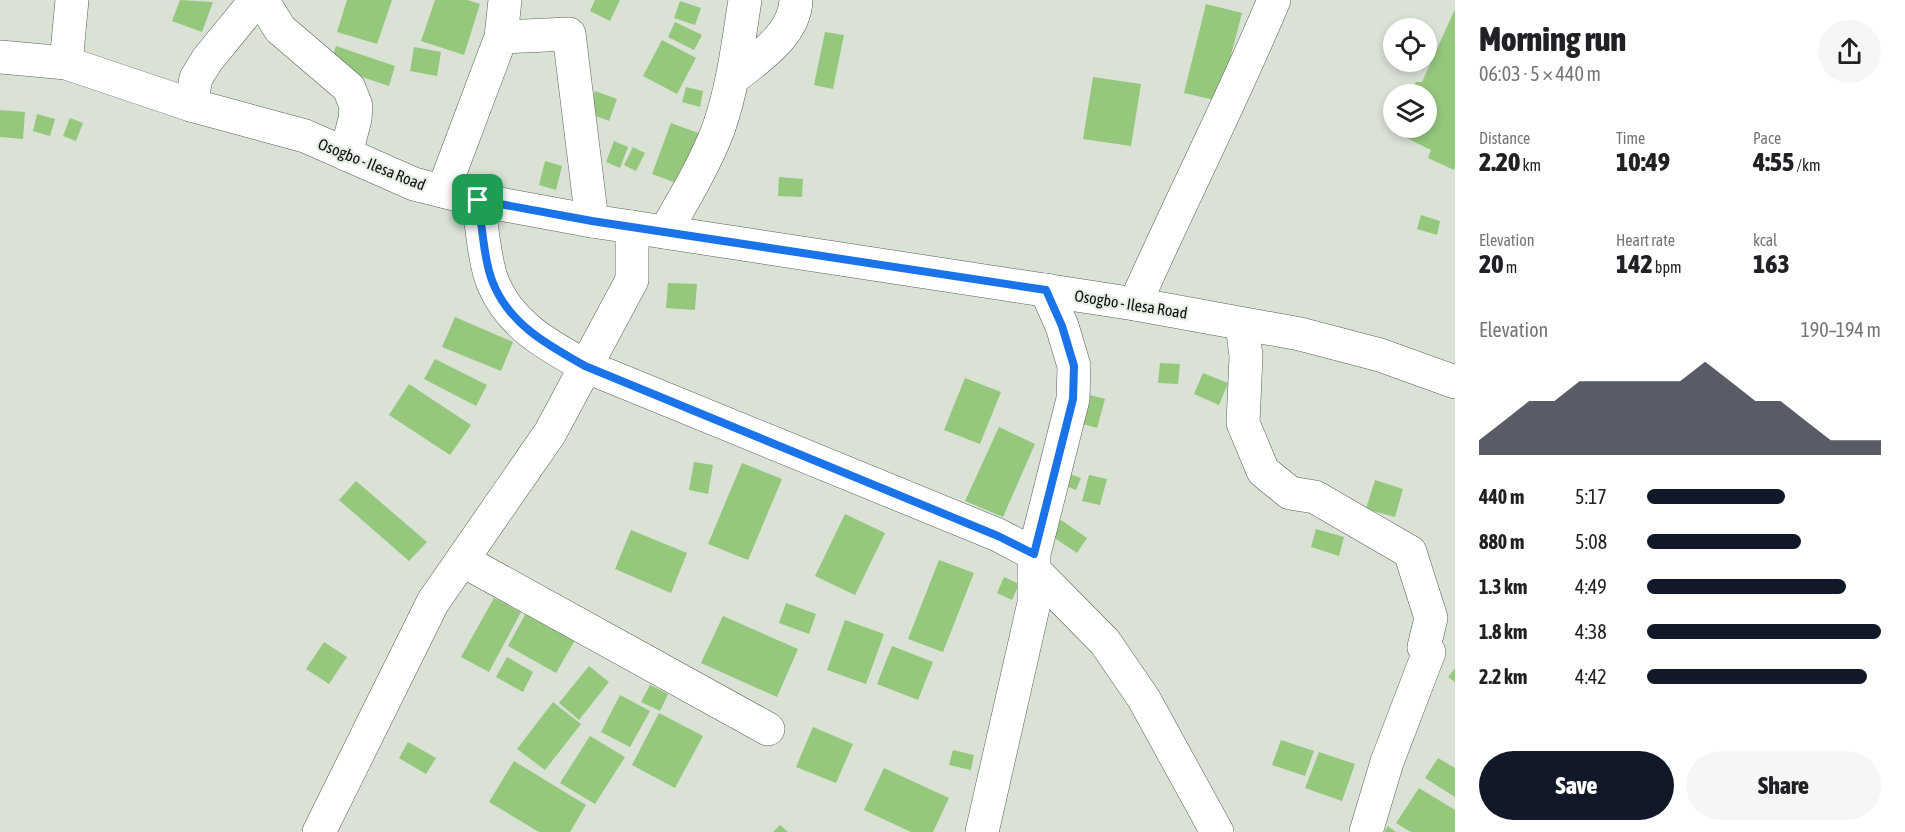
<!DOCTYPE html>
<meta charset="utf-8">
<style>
body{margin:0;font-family:"Asap Condensed",sans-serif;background:#f6f6f6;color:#202124;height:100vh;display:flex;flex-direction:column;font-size:22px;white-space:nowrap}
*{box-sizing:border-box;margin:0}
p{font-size:20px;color:#757577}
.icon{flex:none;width:33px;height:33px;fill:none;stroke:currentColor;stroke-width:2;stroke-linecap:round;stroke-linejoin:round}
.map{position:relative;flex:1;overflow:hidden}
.side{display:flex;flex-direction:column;background:#fff;width:450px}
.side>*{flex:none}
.buttons{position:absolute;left:1383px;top:18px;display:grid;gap:12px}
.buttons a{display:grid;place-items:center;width:54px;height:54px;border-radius:50%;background:#fff;box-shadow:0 3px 9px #0003;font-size:30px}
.pin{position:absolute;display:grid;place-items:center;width:51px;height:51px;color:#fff;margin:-26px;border-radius:12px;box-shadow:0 3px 9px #0006}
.round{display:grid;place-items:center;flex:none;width:63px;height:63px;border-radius:32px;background:#f6f6f6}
.overview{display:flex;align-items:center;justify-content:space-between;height:102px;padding:0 24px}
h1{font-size:33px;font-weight:800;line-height:45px}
.metrics{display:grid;grid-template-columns:repeat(3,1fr);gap:9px;height:102px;padding:6px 24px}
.metrics div{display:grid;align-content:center}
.metrics b{font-size:26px;font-weight:800}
.metrics small{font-size:16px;font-weight:400}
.metrics p{font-size:16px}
.chart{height:168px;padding:12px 24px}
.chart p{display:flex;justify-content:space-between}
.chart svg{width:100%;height:108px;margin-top:6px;fill:#111827;opacity:.7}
.action{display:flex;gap:12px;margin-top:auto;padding:12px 24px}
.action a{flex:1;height:69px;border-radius:36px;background:#111827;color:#fff;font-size:24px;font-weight:800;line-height:69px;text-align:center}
.action a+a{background:#f6f6f6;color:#202124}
ul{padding:0 24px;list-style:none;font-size:20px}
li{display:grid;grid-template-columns:96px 72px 1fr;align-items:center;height:45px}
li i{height:15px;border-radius:8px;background:#111827}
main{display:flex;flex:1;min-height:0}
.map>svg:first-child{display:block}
.building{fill:#95c77d}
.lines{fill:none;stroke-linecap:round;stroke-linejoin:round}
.minor-casing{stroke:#596056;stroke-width:34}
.major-casing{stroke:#596056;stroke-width:34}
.minor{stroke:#fff;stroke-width:33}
.major{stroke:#fff;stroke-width:33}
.route-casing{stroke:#fff;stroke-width:12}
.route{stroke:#1a73e8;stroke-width:8}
.labels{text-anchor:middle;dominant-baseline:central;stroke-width:4.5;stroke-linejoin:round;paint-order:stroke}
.street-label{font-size:16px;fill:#0d100c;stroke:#e6efe3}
</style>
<main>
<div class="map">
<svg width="1455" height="832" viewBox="0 0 1455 832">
<rect width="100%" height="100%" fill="#d9e2d5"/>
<path class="building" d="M180,0L213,2L202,32L172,21Z
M347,0H392L377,44L337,32Z
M435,0H467L480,4L464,55L421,41Z
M595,0H620L610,21L590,11Z
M680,1L701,8L695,25L674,18Z
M1206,4L1242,13L1219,101L1184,93Z
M1455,9V167L1454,170L1428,158L1431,150L1394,132L1396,128H1426V94H1410L1416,82H1422Z
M675,22L702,35L694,50L668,37Z
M825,32L844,35L833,89L814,85Z
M662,40L696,58L677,94L643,76Z
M336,46L395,66L389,86L329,66Z
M414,47L441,52L437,76L410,71Z
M1093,77L1141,84L1131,146L1083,139Z
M686,87L703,91L700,107L682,102Z
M595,91L617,99L609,121L588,113Z
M0,110L25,112L23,139L0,137Z
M37,114L55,119L50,136L33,131Z
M70,118L83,123L76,141L63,136Z
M671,123L701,134L682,185L652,174Z
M614,141L628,147L620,168L606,162Z
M633,147L645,153L636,171L624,165Z
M545,161L562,166L556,190L539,185Z
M779,177L803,179L802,197L778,196Z
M1421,215L1440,221L1437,235L1417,229Z
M668,283L697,284L695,310L666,308Z
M455,317L513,342L501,371L442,347Z
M435,359L487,385L476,406L424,379Z
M1160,363L1180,364L1178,384L1158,383Z
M1203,373L1228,383L1219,405L1194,394Z
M965,378L1001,392L980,444L944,430Z
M409,384L471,425L450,455L389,415Z
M1086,394L1105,399L1097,428L1079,423Z
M999,427L1035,444L1003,517L965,501Z
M694,462L713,465L708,494L689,490Z
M742,463L782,479L748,560L708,544Z
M1063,472L1081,478L1076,490L1059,483Z
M1089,475L1107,479L1100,505L1082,501Z
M1375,480L1403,489L1395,517L1366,509Z
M356,481L427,542L409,561L339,500Z
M845,514L885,533L855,595L815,576Z
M1061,520L1087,538L1077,553L1050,535Z
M1316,529L1344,537L1339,556L1311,547Z
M631,530L687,553L671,593L615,569Z
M939,560L974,573L943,652L908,639Z
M1004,577L1019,584L1012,600L997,593Z
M494,598L521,612L489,672L461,657Z
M786,603L816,614L809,634L779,623Z
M526,613L575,640L556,673L508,646Z
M723,616L798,649L777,697L701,663Z
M845,620L884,634L866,684L827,670Z
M324,642L347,657L329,684L306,669Z
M892,646L933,662L918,700L877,684Z
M507,657L533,672L523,692L496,677Z
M589,666L609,682L579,720L559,703Z
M1455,668V682L1448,677Z
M650,685L668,694L660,711L641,702Z
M620,695L650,711L630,747L601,732Z
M553,702L581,724L545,770L517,749Z
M659,713L703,736L675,788L632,765Z
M813,727L853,744L836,783L796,767Z
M590,736L625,757L595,804L560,783Z
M1281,740L1314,751L1305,776L1272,765Z
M408,742L436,758L426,774L399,758Z
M953,750L974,755L971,770L949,765Z
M1319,752L1355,764L1342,801L1305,788Z
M1438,758L1455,768V797L1425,778Z
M514,761L586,805L570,832H539L489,802Z
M884,768L949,798L933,832H911L864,810Z
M1419,788L1455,810V832H1411L1396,823Z
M780,825L788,832H773Z
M1388,826L1396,832H1384Z"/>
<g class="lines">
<defs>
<path id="minor" d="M262,0L280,29L349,88L356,106L355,119L346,154
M501,37L569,34L592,221
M66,63L72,0
M732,79C757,59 795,35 796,0
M191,105L196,78L207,60L256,0
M443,191L501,37L505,0
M478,200C482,225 484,261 493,283C510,325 548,345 585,366L998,535L1034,554
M665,232C684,199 704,166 718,130C733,88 738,44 745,0
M1135,304C1180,202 1231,103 1274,0
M1242,324L1246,356L1243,423L1263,471L1290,493L1315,497L1410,552L1431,618L1424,647L1429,652L1387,762L1366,832
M462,560L768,729
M1034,570L1105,642L1144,699L1217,832
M319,832L433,602L550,433L632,280V227
M982,832L1034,603V554L1073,399L1074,366L1062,326L1046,290"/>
<path id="major" d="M0,57L66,63L191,105L305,136L414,184L478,200L592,221L1135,304L1300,334L1380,355L1455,382"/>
</defs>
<use href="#minor" class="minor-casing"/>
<use href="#major" class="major-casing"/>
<use href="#minor" class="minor"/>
<use href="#major" class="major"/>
</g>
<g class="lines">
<defs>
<path id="route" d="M478,200L592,221L1046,290L1062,326L1074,366L1073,399L1034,554L998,536L585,366C548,345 510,325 493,283C484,261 482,225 478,200Z"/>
</defs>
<use href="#route" class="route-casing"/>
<use href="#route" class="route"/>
</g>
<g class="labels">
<g class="street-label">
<text transform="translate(372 164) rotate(22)">Osogbo - Ilesa Road</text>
<text transform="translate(1131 304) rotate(9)">Osogbo - Ilesa Road</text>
</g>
</g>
</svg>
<div class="buttons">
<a><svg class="icon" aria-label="locate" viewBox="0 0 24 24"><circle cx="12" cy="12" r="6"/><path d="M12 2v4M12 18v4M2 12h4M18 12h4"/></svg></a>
<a><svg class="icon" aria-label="layers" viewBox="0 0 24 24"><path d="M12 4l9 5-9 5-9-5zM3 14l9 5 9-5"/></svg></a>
</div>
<div class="pin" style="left:478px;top:200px;background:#1e9e55"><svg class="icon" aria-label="arrive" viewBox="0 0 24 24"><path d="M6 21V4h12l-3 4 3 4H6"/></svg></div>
</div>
<section class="side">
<div class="overview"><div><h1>Morning run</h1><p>06:03 · 5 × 440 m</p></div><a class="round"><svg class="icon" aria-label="share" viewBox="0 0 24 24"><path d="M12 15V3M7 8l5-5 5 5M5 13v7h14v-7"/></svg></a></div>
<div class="metrics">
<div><p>Distance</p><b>2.20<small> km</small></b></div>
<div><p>Time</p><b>10:49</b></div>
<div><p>Pace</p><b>4:55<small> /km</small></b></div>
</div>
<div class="metrics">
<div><p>Elevation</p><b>20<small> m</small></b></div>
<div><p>Heart rate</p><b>142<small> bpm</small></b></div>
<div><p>kcal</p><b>163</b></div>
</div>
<div class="chart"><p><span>Elevation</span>190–194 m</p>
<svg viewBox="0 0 160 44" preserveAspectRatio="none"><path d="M0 44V38L10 30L20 22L30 22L40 14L50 14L60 14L70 14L80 14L90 6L100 14L110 22L120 22L130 30L140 38L150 38L160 38V44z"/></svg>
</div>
<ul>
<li><b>440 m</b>5:17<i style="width:59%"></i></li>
<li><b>880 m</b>5:08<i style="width:66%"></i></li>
<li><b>1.3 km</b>4:49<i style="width:85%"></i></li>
<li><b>1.8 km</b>4:38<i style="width:100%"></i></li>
<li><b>2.2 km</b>4:42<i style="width:94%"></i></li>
</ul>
<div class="action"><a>Save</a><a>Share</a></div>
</section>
</main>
